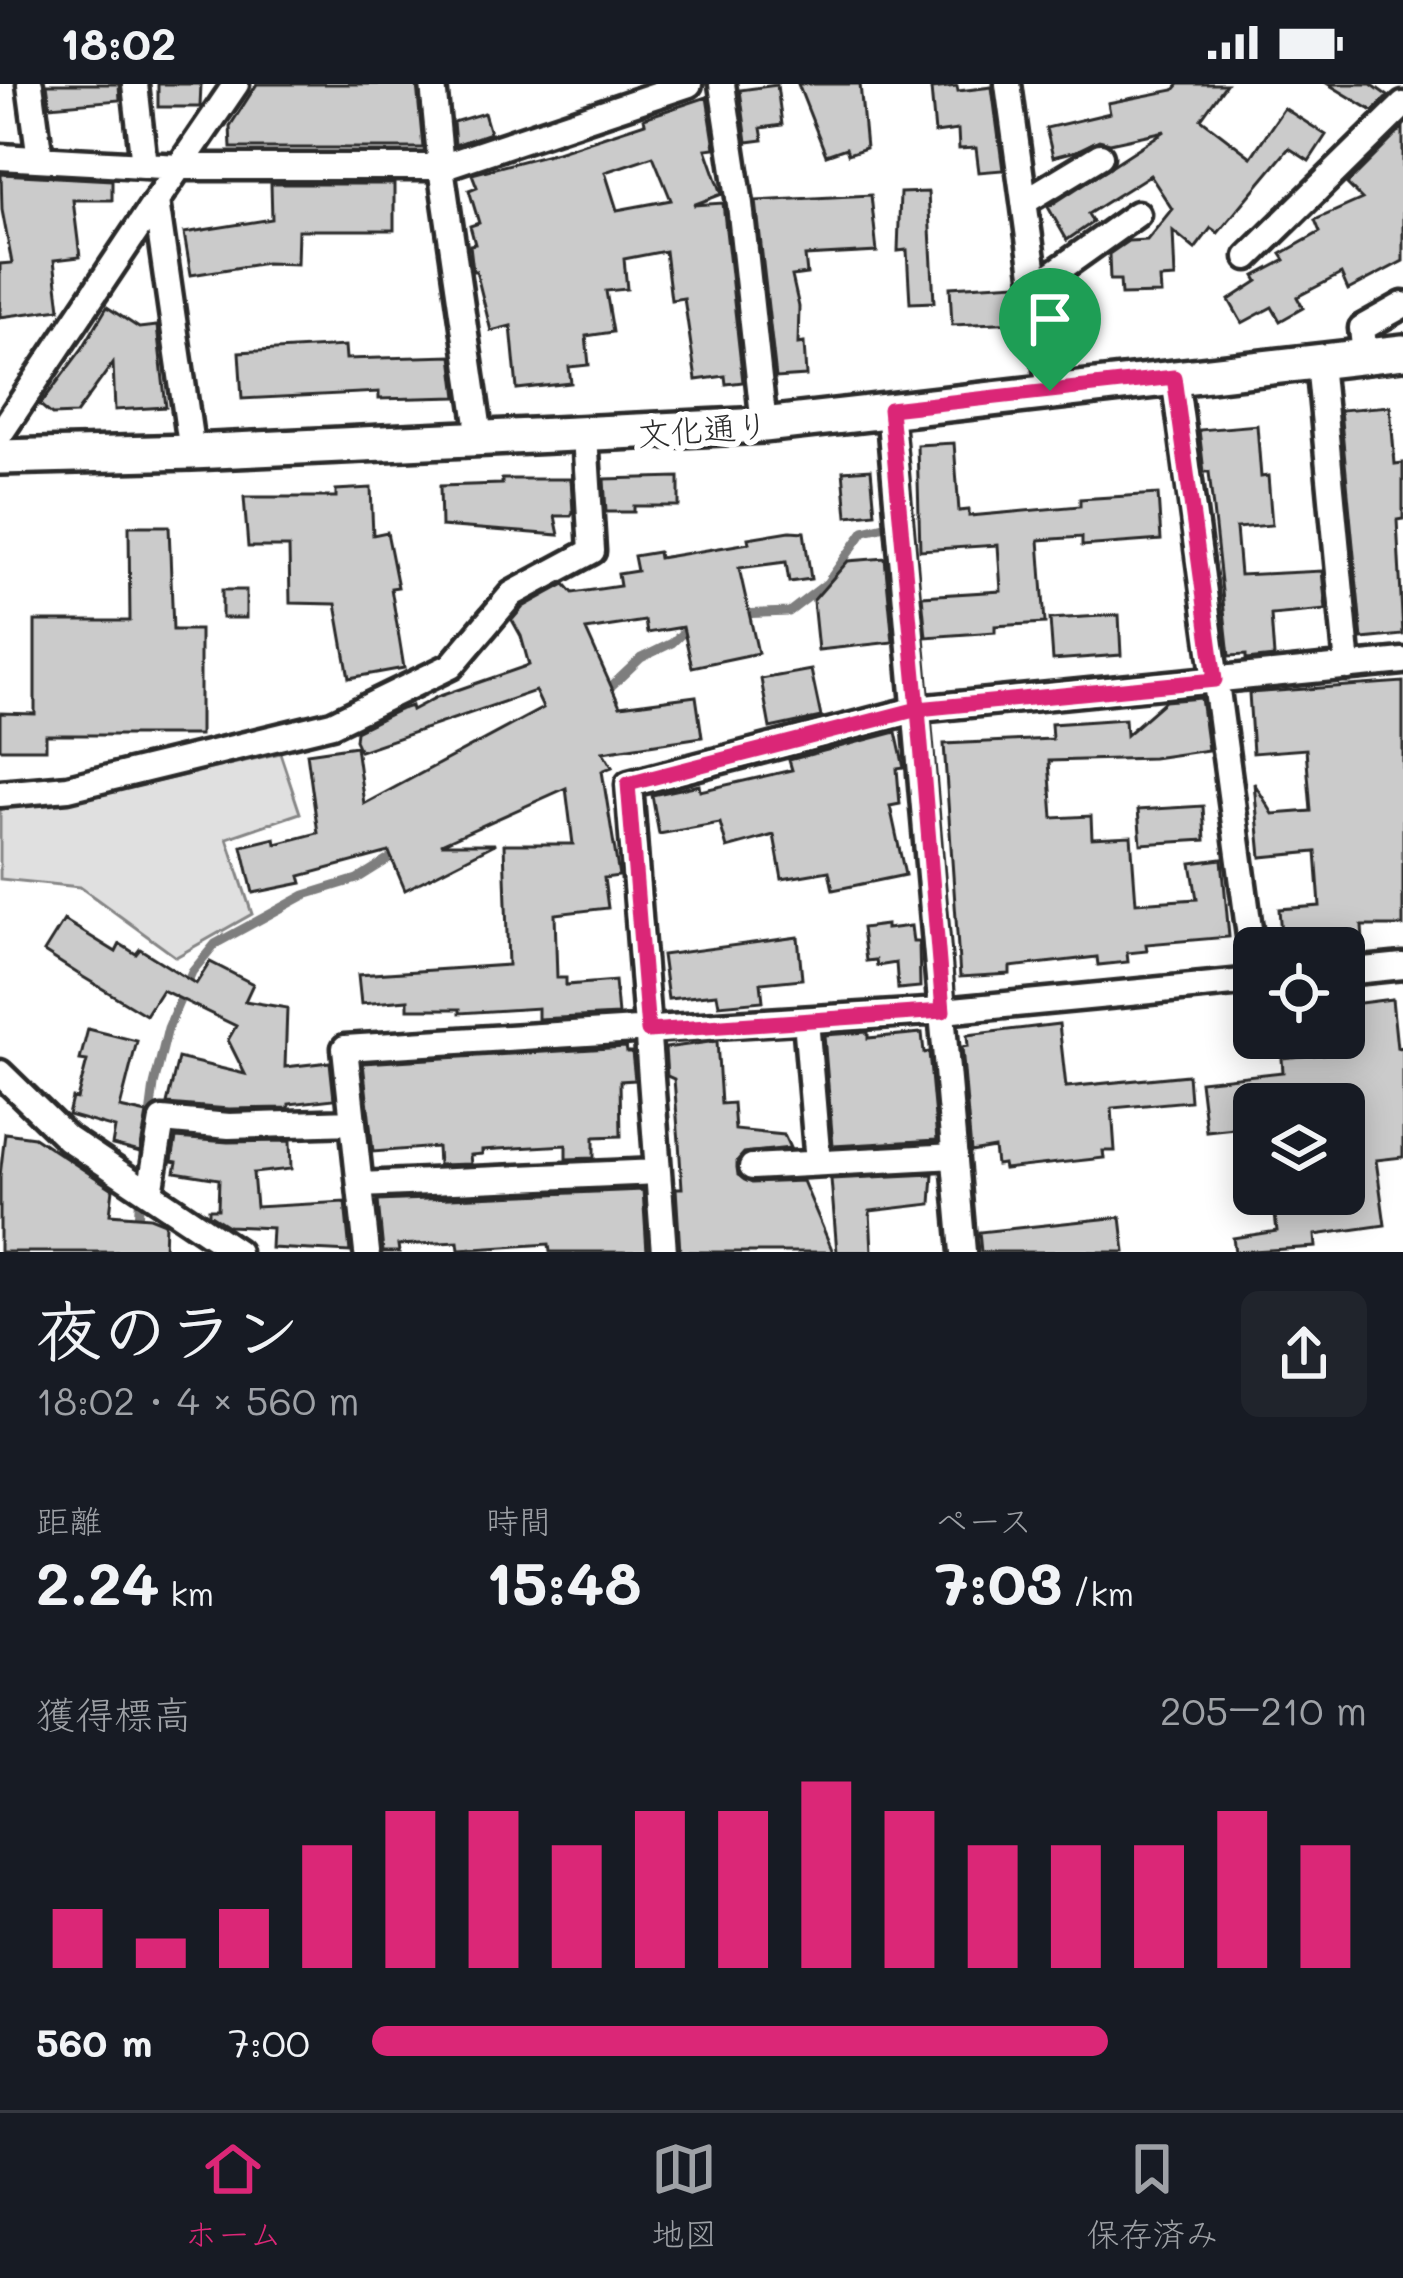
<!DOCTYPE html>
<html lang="ja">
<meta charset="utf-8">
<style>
body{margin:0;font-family:Mali,"Klee One",sans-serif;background:#20242c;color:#f1f3f6;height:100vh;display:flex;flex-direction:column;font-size:45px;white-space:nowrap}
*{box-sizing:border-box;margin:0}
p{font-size:39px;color:#9ea1a6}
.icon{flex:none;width:66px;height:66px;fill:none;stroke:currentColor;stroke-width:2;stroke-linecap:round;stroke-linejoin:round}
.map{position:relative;height:1168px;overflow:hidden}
.details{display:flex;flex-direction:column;background:#171b24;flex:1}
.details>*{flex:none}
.fabs{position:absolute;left:1233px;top:843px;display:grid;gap:24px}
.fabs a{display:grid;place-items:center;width:132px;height:132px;border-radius:18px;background:#171b24;box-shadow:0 6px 30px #0003;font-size:60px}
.pin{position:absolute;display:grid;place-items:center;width:102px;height:102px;color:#fff;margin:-123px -51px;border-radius:50% 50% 50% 0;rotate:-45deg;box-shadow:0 0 12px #0007}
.pin .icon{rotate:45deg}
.round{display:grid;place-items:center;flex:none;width:126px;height:126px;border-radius:18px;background:#20242c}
.headline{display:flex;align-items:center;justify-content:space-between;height:204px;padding:0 36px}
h1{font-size:66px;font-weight:800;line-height:90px}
.figures{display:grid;grid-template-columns:repeat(3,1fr);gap:18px;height:204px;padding:12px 36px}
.figures div{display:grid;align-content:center}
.figures b{font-size:60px;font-weight:800}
.figures small{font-size:33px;font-weight:400}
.figures p{font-size:33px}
.chart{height:336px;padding:24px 36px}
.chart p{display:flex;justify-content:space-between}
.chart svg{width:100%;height:216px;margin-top:12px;stroke:#db2777;stroke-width:6}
ul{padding:0 36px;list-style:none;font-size:39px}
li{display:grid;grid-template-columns:192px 144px 1fr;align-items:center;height:90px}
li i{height:30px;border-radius:15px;background:#db2777}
.status{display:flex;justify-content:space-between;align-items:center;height:84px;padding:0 60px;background:#171b24;direction:ltr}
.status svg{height:33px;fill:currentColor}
.tabs{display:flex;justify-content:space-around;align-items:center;height:168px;border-top:3px solid #363941;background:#171b24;font-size:33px;color:#9ea1a6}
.tabs a{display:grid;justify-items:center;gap:6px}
.tabs .current{color:#db2777}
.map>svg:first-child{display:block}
.green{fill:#e0e0e0;stroke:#868686;stroke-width:3}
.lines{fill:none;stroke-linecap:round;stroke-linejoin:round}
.stream{stroke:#7e7e7e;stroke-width:9}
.building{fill:#cbcbcb;stroke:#2b2b2b;stroke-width:3;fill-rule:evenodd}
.street-casing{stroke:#2b2b2b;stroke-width:33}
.secondary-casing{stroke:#2b2b2b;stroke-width:42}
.street{stroke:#fff;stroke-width:24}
.secondary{stroke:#fff;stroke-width:33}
.route-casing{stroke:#fff;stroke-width:24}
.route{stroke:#db2777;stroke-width:15}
.labels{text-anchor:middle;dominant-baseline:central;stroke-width:12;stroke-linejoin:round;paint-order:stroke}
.street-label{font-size:33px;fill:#2b2b2b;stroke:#fff}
</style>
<div class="status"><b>18:02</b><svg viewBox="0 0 49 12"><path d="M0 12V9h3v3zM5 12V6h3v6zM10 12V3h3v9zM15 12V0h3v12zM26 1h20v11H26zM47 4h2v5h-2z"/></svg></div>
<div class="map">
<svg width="1403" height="1168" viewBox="0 0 1403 1168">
<rect width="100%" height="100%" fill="#fff"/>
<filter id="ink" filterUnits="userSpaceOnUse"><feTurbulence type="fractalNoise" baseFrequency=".00833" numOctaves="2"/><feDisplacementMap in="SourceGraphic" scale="24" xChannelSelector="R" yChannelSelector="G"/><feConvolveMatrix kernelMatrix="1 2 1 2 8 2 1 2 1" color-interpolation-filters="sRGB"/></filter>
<g filter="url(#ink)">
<path class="green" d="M280,669L300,729L227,754L252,830L176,873L80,803L0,795V721L82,715Z"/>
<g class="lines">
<path class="stream" d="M739,530L789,528L827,499L864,447L885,442
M604,609L641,574L672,559L689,543
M147,1055L154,1001L168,944L192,888L215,860L305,811L357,795L397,770
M136,1168L140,1108"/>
</g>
<path class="building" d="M47,0H119L120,16L50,22Z
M158,0H201L200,23H158Z
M257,0H417L423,64H231L230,42Z
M798,0H860L866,64L848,70L846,64L826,71Z
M1179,0H1226L1201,35L1251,73L1284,24L1326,51L1309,77L1289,64L1218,149L1211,144L1195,165L1173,147L1175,194L1160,195L1161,210L1121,211L1120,196H1110L1109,170L1128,157L1147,156L1172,125L1150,91L1088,130L1093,138L1067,156L1048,123L1165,47L1110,59L1099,56L1076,67L1053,73L1046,44L1110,29L1108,19L1174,6Z
M1328,0H1371L1388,12L1373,27Z
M777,1L782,41L761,44L763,56L747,58L740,6Z
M957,2L958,7L992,3L1003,86L979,88L976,64L959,65L958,46L935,49L931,5Z
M707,13L715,64L706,65L722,110L693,121L723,119L743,298L726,300L725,292L696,296L684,214L671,216L665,167L624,175L627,205L606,207L613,248L586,252L589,281L569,283L571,299L517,305L511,242L491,247L476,187H473L470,161L475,160L470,142L479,139L469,106L477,103L472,90L557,68L645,39L644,34ZM653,72L671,116L617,126L605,88Z
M484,29L490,49L455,61L453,38Z
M1403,44V177L1348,206L1341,190L1297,213L1303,224L1280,237L1272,223L1242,239L1229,216L1258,197L1255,192L1285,176L1281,170L1320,148L1315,136L1362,115L1347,100Z
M1,90L112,96V116H73L80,173L54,176L60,225L0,233V180L12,179L2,126Z
M271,100H394V146H298L297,180L266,179L191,191L184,149L272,135Z
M928,108L934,218L910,219L907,166L898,167L900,109Z
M871,111L877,168L805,172L807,190L792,192L799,223L798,260L804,259L806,292L776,294L756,117Z
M1017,199L1019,238L952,241L950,203Z
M107,223L139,244L157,242L166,323L115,326L113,279L76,330L52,331L40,321L82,265Z
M345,262L346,275L452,272L457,313L379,315V308L242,315L239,268Z
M1390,322L1395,380L1403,379V435L1397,436L1403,551L1362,555L1340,326Z
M1257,341L1261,393L1268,392L1272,441L1236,444L1240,491L1322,487L1326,526L1271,531L1274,573L1246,576V571L1229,572L1209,388H1204L1199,346Z
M954,359L959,427L969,426V432L1080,422V415L1158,410L1161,456L1082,462V453L1039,456L1045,539L995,542V548L926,553L922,512L1001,507L998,461L920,466L917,361Z
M871,385L875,429L847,432L843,387Z
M679,393V422H634V428H606L604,395Z
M502,395H571L573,428L571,432H555L559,451L441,442L440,402L502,400Z
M371,404L373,451L387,448L398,503L391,504L404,584L349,594L336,520L290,519L289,463H248L244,413H336V406Z
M129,442H169L173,546H200V651H46V665H0V629L35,630V537H130Z
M790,447L804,448L811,495L789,498L786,478L739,484L758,569L692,583L683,543L647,549L645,537L586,546L620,622L696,612L702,653L603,668L612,683L602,687L619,792L604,794L608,824L555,830L557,894H566V901L615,897L618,931L538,935V924L460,929V925H408V916L361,920L358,891L508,881L504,760H573L566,704L441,760H495L405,806L389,768L300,792L302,799L253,809L242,762L275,754L276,760L318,749L307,669L356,662L364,720L543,624L535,607L360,667L355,656L356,647L399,626L411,622L412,626L437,613L529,581L521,552L512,536L523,523L565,500L573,509L620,502L618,490L637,487L634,472L658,468L659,474L749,459L748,454Z
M885,474L893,558L818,566L813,517L848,477Z
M222,506H246V534H222Z
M1119,531L1121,571L1053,576L1050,535Z
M811,586L821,633L770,644L761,595Z
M1403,598V842H1362L1363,857L1282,862L1279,825L1320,822L1316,768L1261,773L1254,699L1273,730L1311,727L1306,665L1253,669L1249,609Z
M1201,614L1208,666L1153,674L1049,677L1053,734L1091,732L1092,754L1131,752L1136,819L1197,815L1191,779L1222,775L1229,853L1146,860L1147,867L1127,869L1128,878L1098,881L1097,873L1010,883V890L960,893L944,660L1052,655L1051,640L1125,635L1126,651L1165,617Z
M896,648L904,684L897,685L900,720L890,722L905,791L833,806L829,787L782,795L774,751L727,764L720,739L659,750L652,711L699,701L700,707L792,686L789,676Z
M1203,722L1205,756L1141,760L1138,726Z
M64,836L116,868L120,860L136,870L140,865L196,900L210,878L253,900L245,917L287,924L285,983L330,978L334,1015L289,1020V1024L229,1025L167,1020L178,974L245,990L228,956L236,942L162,906L146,931L83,893L44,868Z
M886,841V845L911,842L913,858H919L920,903L898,905L896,879L877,882L876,876L866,877L862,844Z
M798,853L802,895L761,899L763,917L719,921L717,910L668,915L662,871Z
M1392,915L1397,964L1403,963V1073L1376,1076L1385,1141L1315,1151L1316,1163L1235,1168L1233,1154L1277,1147L1273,1115L1344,1110V1020H1254V1042L1206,1047L1200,997L1283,988L1282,974L1323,970L1322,954H1344V921Z
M1059,940L1066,1003L1188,991L1190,1017L1112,1024L1115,1067H1103L1104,1074L1004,1085L1003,1080L996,1081L994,1064L971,1068L962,963L968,962L967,951Z
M88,945L137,957L120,1024L147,1030L140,1068L112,1061L115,1044L68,1031L72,1014L77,1015L87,977L80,976Z
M868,948V954L922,949L924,969L929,968L937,1056L833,1062L824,951Z
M717,957L721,1020L733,1019L735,1046L784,1051L790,1064L744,1069L737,1077L738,1091L752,1099L803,1097L833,1168H680L676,1104H682L679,1058L674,995L667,992L665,964Z
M626,963L627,968H632L635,996L620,997L621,1052L594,1053V1074L566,1075V1061L482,1066V1070L470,1071L471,1080L438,1081L437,1063L373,1068L363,979Z
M5,1049L34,1053L113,1105L110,1130L150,1133L165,1139L164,1168H0V1092Z
M176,1054L228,1058L290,1057L291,1085L253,1089L256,1123L345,1118L350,1168L271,1164L272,1144L228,1142L209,1130V1125H218L219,1095L175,1088L177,1078L172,1077Z
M933,1090L931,1120L870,1127L872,1168H837L831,1095Z
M643,1106L647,1168H550L549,1160L459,1166L458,1158L398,1161L399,1168H383L378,1117Z
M1121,1133L1125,1168H981L979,1148Z"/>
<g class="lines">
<defs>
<path id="street" d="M30,0L40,75
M135,0L144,81
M433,0L441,83L480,354
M722,0L740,120L764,341
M1008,0L1050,307
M0,73L180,83H441L689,0
M1024,118L1100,72
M1248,173L1403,21
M1036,202L1137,130
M1365,272L1362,244L1403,221
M1319,278L1348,583
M1175,293L1254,882
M889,325L963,1168
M0,350L156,117
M192,368L156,117L236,0
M0,710L68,704L332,640L451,582L512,510L592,467L585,351
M1344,888L1403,882
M806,936L818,1079
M0,989L67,1054L237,1168
M752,1083L955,1072
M360,1101L658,1088
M150,1109L162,1036L229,1042L353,1038
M367,1168L345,964L943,927L1254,897
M664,1168L629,700L918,625L1403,577"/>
<path id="secondary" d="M0,373L192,368L764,341L1403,268"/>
</defs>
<use href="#street" class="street-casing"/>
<use href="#secondary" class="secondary-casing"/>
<use href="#street" class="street"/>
<use href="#secondary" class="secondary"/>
</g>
</g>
<g class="lines" filter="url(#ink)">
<defs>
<path id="route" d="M1050,307L890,325L918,625L628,700L648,947L943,927L918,625L1215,596L1174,293L1050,307"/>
</defs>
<use href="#route" class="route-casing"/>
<use href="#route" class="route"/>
</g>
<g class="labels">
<g class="street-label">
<text transform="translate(703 344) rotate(-4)">文化通り</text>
</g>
</g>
</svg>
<div class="fabs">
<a><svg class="icon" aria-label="locate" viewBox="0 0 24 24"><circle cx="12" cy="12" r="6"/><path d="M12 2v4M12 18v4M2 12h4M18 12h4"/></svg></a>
<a><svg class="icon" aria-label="layers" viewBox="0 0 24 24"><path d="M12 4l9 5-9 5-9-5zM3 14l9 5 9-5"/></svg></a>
</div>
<div class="pin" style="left:1050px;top:307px;background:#1e9e55"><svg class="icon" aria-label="arrive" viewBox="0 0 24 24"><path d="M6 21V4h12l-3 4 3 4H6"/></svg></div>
</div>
<section class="details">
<div class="headline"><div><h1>夜のラン</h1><p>18:02 · 4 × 560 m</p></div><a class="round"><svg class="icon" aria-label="share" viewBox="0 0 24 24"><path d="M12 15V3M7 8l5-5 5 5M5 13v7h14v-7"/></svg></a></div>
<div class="figures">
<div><p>距離</p><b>2.24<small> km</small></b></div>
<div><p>時間</p><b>15:48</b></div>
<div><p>ペース</p><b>7:03<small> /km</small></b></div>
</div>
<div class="chart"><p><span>獲得標高</span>205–210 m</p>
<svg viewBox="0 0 160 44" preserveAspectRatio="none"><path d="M5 44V32M15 44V38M25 44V32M35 44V19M45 44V12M55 44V12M65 44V19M75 44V12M85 44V12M95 44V6M105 44V12M115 44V19M125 44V19M135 44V19M145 44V12M155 44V19"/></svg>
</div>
<ul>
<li><b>560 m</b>7:00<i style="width:74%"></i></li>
</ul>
</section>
<nav class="tabs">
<a class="current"><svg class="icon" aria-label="home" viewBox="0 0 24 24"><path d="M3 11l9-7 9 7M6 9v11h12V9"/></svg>ホーム</a>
<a><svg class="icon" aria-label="map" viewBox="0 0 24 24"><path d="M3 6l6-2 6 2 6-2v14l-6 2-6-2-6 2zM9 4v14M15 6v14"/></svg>地図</a>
<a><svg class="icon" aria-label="saved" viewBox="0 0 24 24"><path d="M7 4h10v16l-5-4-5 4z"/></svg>保存済み</a>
</nav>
